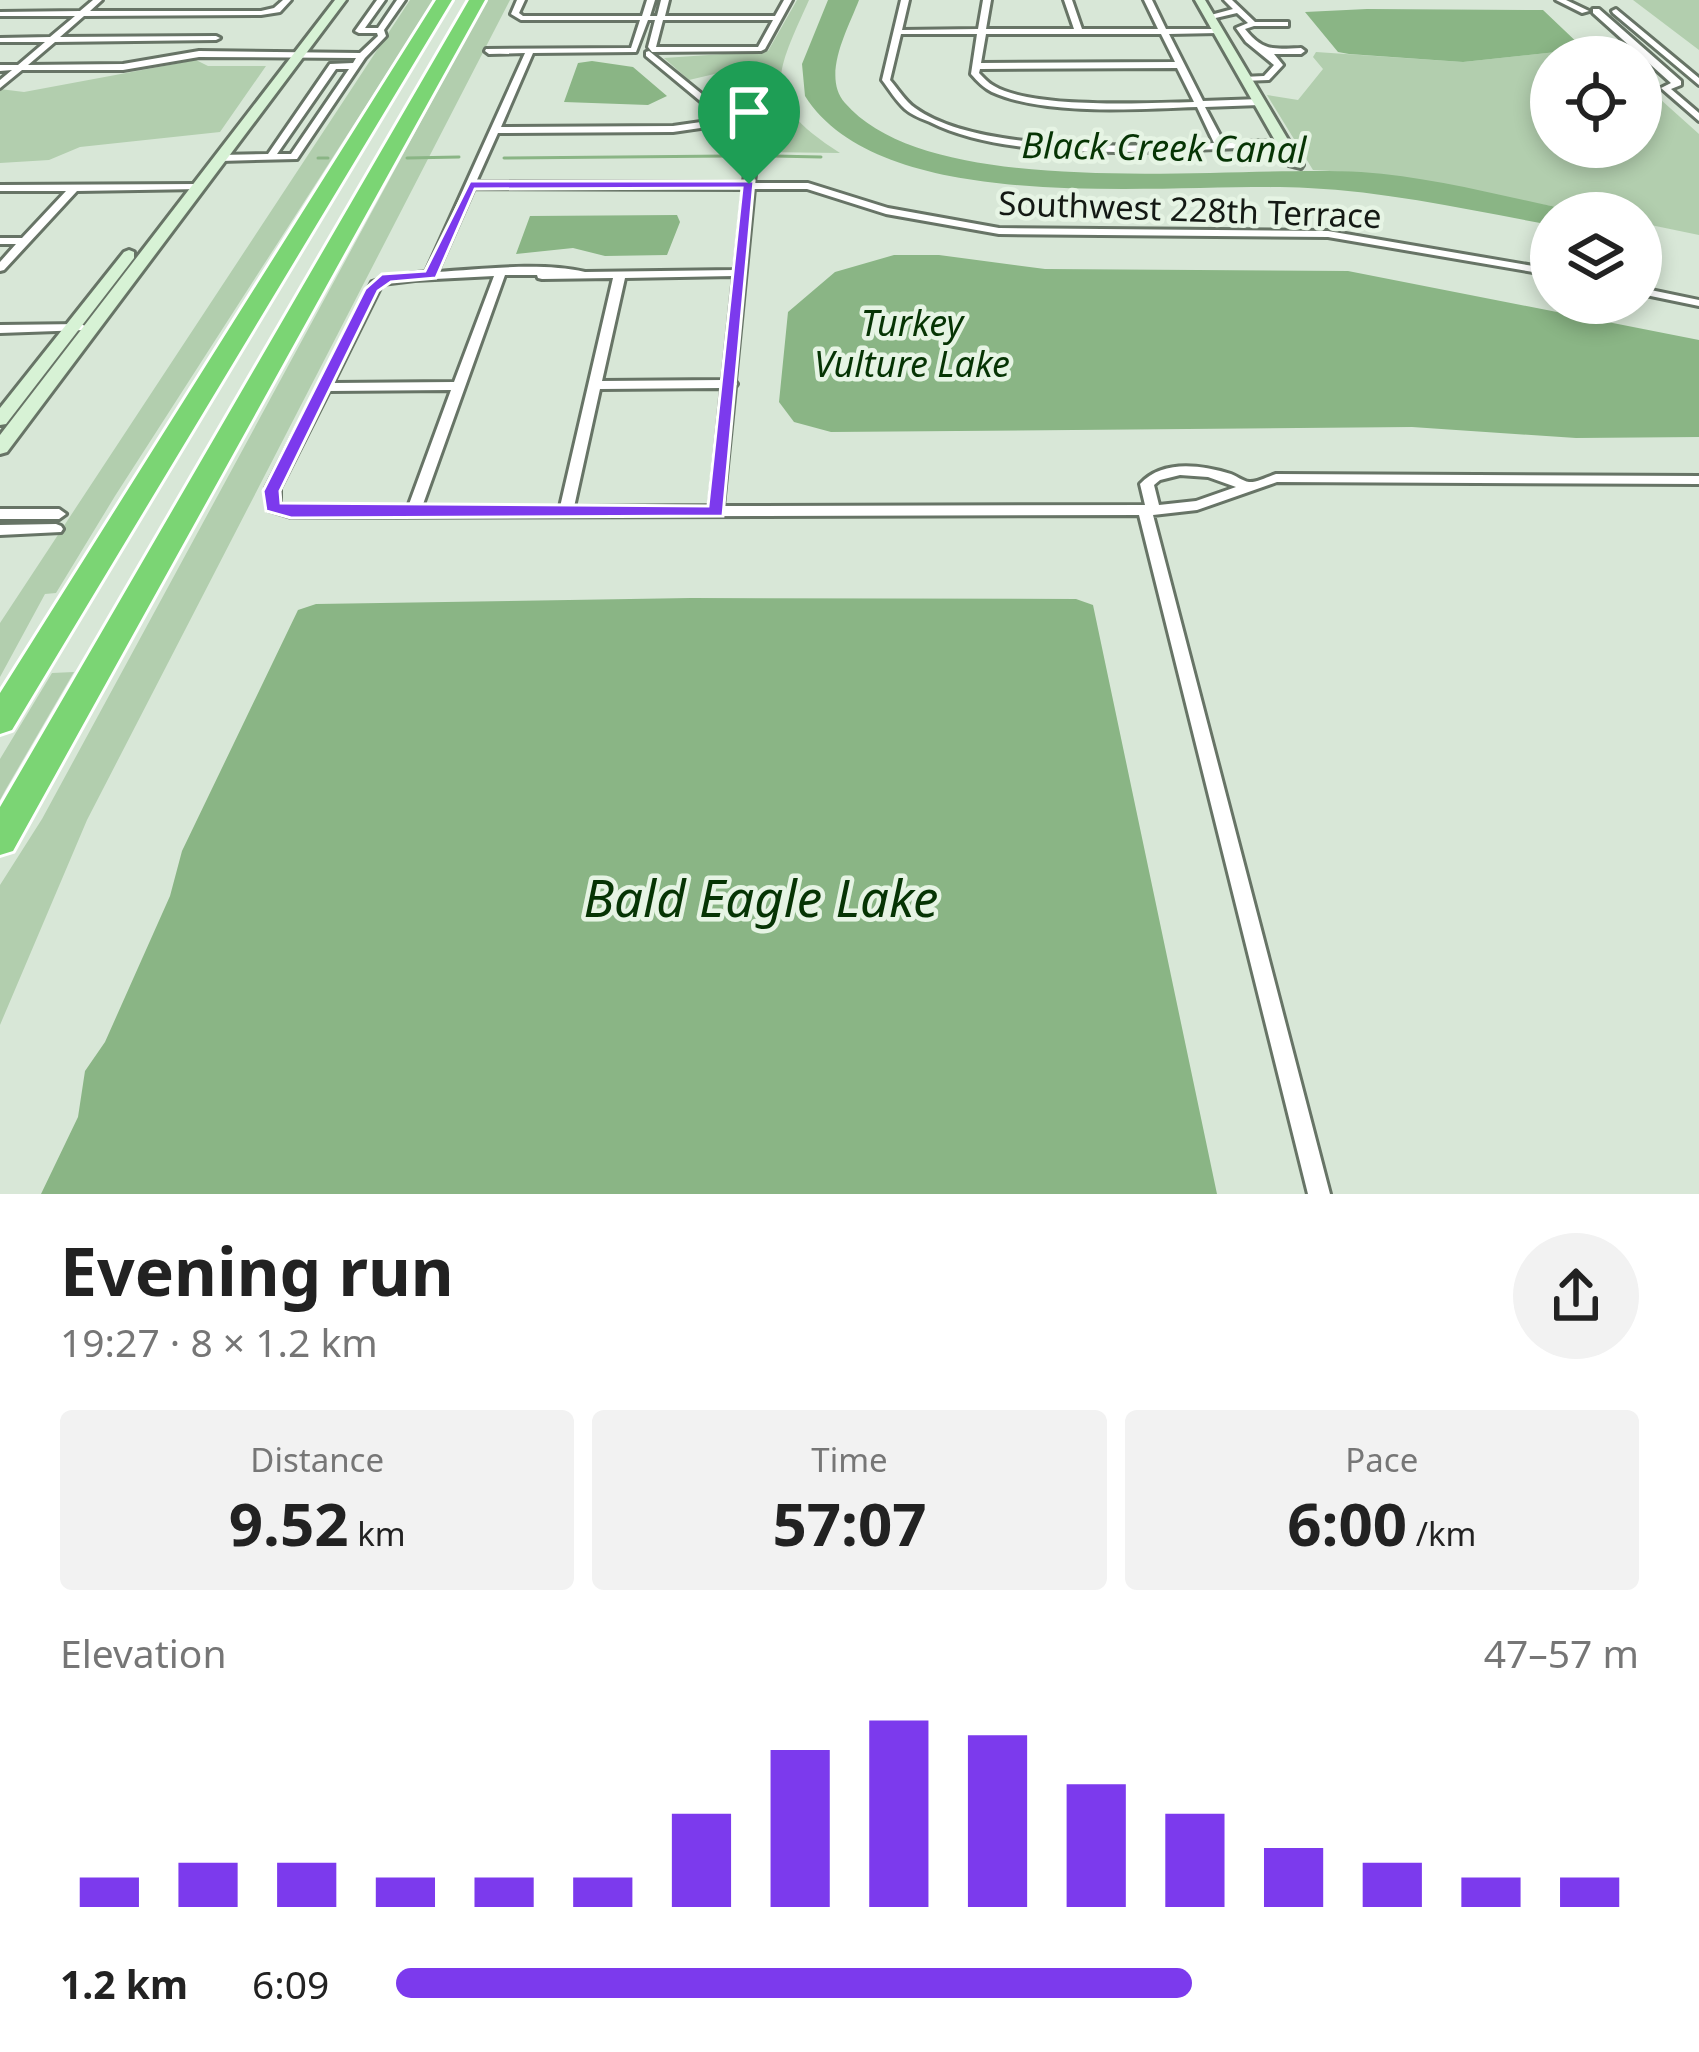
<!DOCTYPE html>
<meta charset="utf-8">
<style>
body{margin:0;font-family:"Noto Sans",sans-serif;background:#f2f2f2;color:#222;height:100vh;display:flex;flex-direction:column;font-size:45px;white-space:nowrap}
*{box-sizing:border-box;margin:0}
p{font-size:39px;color:#767676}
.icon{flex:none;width:66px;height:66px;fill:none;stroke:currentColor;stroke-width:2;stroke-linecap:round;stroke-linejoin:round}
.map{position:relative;height:1194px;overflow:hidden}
.drawer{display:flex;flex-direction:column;background:#fff;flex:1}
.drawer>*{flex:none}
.buttons{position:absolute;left:1530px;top:36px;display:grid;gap:24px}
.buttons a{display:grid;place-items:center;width:132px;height:132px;border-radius:50%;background:#fff;box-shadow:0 6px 18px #0003;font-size:60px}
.pin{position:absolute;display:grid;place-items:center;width:102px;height:102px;color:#fff;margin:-123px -51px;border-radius:50% 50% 50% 0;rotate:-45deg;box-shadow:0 0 12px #0007}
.pin .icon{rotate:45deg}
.round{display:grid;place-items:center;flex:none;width:126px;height:126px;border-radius:63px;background:#f2f2f2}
.headline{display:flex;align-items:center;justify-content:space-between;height:204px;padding:0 60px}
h1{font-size:66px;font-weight:700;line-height:90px}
.figures{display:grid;grid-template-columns:repeat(3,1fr);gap:18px;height:204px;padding:12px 60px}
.figures div{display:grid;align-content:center;border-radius:12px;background:#f2f2f2;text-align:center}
.figures b{font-size:60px;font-weight:700}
.figures small{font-size:33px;font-weight:400}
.figures p{font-size:33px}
.chart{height:336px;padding:24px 60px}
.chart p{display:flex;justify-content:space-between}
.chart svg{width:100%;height:216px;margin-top:12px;stroke:#7c3aed;stroke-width:6}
ul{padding:0 60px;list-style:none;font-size:39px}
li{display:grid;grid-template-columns:192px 144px 1fr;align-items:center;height:90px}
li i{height:30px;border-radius:15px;background:#7c3aed}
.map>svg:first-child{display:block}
.green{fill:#b2ceae}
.water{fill:#8ab585}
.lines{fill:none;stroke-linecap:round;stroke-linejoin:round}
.stream{stroke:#8ab585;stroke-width:3}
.street-casing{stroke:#677466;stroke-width:6}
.secondary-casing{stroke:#677466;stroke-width:6}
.highway-casing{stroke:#fff;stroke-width:6}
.street{fill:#fff;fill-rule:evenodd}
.secondary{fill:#d7f2d5;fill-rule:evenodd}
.highway{fill:#7bd574;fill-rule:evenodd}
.route{fill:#7c3aed;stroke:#fff;stroke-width:3;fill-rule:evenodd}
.labels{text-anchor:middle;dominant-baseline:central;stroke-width:9;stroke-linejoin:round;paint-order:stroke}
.far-street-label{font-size:33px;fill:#141914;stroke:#e6f4e4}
.far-water-label{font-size:36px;font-style:italic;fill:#063404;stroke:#e6f4e4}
.near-water-label{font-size:51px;font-style:italic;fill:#063404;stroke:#e6f4e4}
</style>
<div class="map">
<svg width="1699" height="1194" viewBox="0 0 1699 1194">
<rect width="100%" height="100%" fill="#d8e7d7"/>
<path class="green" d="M410,0H434L115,496L56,593L45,594L0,677V623Z
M487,0H510L87,820L0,1025V885L42,819Z
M797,0H809C774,78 759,101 840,153L761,152L749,125L715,100L747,91L723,72L689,80L664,58L768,51Z
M1633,0H1699V50Z
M1584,49L1613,57H1551V147H1641V82L1699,134V235L1641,223V213C1530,213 1424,175 1313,170L1267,95L1298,100L1323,69L1313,57L1316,52L1463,62Z
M196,60L208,66H266L220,132L80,147L49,160L0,163V89L24,92Z
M74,672L6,789L0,800V759L52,673Z"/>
<path class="water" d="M828,0H859C848,29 821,76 845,103C933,205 1233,164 1361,172C1436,177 1512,199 1586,213H1551V225C1470,210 1390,192 1308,188C1176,181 885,222 805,96L802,64Z
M1367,9L1543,10L1584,49L1463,62L1349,54L1338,52L1305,12Z
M592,61L633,67L667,96L648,105L564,102L578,63Z
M530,216L677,215L680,222L667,255L605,256L573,248L516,254Z
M894,255H939L1045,269L1348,271L1699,340V437L1576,438L1412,427L831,432L794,422L779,402L788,312L835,272Z
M691,598L1076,599L1093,605L1217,1194H41L78,1117L85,1071L105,1042L170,896L182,851L298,610L316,604Z"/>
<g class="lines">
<path class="stream" d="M773,156L821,157
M318,158H328
M407,158L459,157
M504,158L729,156"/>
<defs>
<path id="street" d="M93,0H102L90,11H261L274,8L283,0H291L280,12L261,15L84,16L60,37L216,36L220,38L216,40L55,42L28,65L123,64L199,51L360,53L378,36L377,33H359L355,31L377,0H385L365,28H378L397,0H405L384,30L386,36L365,58L297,159L220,161L215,158L220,155L268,154L330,64L353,63L356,58L199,57L123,70H22L0,88V80L12,70L0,71V65H18L45,42H0V38L50,37L75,16H0V12L80,11ZM336,69H349L291,154H277Z
M517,0H525L519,13L523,16H642L647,0H655L650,16H657L661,0H669L665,16H775L784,0H792L765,49L761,51L652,52L648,47L655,20H648L636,52L533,53L501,127L673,126L722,119L646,56V52L649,51L740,125L757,158L754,183H808L888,208L999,228L1328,231L1551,269V275L1328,237L999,234L886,214L807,189H754L735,381L737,384L735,387L723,506L1145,505L1140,484C1163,459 1201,465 1231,474C1237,476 1242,481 1249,482C1256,483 1269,476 1276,474L1699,476V484L1277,482L1197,510L1153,515L1330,1194H1308L1139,515L291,517L268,510L266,488L372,282L391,276L426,272L525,53L489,54L485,51L486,49L631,48L640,20H521L511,14ZM663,20H773L758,47H656ZM728,124C744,141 747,160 744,183L476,182L498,133L673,132ZM474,188L744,189L735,270L585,272C541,262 483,269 437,272ZM505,275H537L538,278L542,279L613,278L560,507H422ZM494,276L454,382L333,383L382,284L415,280ZM734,276L723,380L602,381L625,278ZM722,388L710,506L574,507L600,389ZM451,390L408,507H291L280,504V488L329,391ZM1180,475L1208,477L1236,487L1196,501L1159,505L1154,485L1160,480Z
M901,0H909L902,30L978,29L983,0H991L986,29H1074L1064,0H1072L1082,29H1158L1144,0H1152L1166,29H1218L1222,31L1218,33L1169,34L1203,101L1260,99L1264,102L1260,105L1205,107L1224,143L1265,141L1270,144L1265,147C1170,150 1016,165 930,122C922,119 912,115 905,109C896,101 889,89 882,80ZM901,34H977L971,74C977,81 984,88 992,92C1045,116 1139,109 1197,107L1214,143C1136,146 979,154 915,108C905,101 898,89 890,80ZM986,34H1161L1175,62L981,63ZM1177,68L1194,102C1147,103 1033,109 994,86C988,83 984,78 979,73L980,69Z
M1224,0H1232L1255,22H1288V26H1254L1245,29C1263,52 1274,49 1301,48L1305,51L1301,54H1274L1283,65L1269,80L1243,81V77L1264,76L1274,65L1246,42L1236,28L1248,23L1237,13L1207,20V16L1233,9Z
M1556,0H1566L1589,11L1582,13Z
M1593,9H1599L1681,81V85L1671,89L1699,113V121L1661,88L1671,83L1593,13Z
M1616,9L1699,78V85L1613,13L1612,11Z
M197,184L202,187L201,189L77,191L4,270L0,271V262L16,244H0V238H22L66,191H0V185Z
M1641,288L1699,300V306L1641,294Z
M81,324L85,326V330L0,333V325Z
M0,509H59L66,514L59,519H0Z
M56,524L61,526L63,529L61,532L0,535V525Z"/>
<path id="secondary" d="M335,0H346L7,452L0,454V435Z
M1195,0H1205L1303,165L1301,168L1289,165Z
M129,250L134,252V258L6,424L0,425V408L124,252Z"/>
<path id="highway" d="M436,0H452L12,730L0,734V693Z
M469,0H485L13,851L0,855V807Z"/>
</defs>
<use href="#street" class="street-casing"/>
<use href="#secondary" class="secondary-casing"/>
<use href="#highway" class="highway-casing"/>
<use href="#street" class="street"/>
<use href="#secondary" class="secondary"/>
<use href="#highway" class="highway"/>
</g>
<path class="route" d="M470,181H754L723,516L291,518L266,511L263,491L365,289L382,274L425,271ZM742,188L708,506L281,503L280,491L378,291L391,282L436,278L475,189Z"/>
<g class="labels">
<g class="far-street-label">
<text transform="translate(1190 209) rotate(2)">Southwest 228th Terrace</text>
</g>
<g class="far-water-label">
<text transform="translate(1164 147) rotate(1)">Black Creek Canal</text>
<text x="912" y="322">Turkey<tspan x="912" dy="41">Vulture Lake</tspan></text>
</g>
<g class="near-water-label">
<text x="761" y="897">Bald Eagle Lake</text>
</g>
</g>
</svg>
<div class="buttons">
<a><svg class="icon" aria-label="locate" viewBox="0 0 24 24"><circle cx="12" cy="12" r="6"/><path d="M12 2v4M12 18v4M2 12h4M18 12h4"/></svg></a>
<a><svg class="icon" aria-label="layers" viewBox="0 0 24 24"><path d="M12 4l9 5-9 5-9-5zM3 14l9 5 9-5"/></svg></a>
</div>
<div class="pin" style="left:749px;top:184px;background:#1e9e55"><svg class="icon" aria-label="arrive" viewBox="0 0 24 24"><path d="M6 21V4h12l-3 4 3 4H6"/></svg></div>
</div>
<section class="drawer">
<div class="headline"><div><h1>Evening run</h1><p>19:27 · 8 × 1.2 km</p></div><a class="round"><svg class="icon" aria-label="share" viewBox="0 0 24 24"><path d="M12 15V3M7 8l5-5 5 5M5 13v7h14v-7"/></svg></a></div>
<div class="figures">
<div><p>Distance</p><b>9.52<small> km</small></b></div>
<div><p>Time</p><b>57:07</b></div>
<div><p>Pace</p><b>6:00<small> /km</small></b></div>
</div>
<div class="chart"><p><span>Elevation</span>47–57 m</p>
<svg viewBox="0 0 160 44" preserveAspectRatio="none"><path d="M5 44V38M15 44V35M25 44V35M35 44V38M45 44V38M55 44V38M65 44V25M75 44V12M85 44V6M95 44V9M105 44V19M115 44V25M125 44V32M135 44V35M145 44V38M155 44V38"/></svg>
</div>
<ul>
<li><b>1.2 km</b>6:09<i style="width:64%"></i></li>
</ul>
</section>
